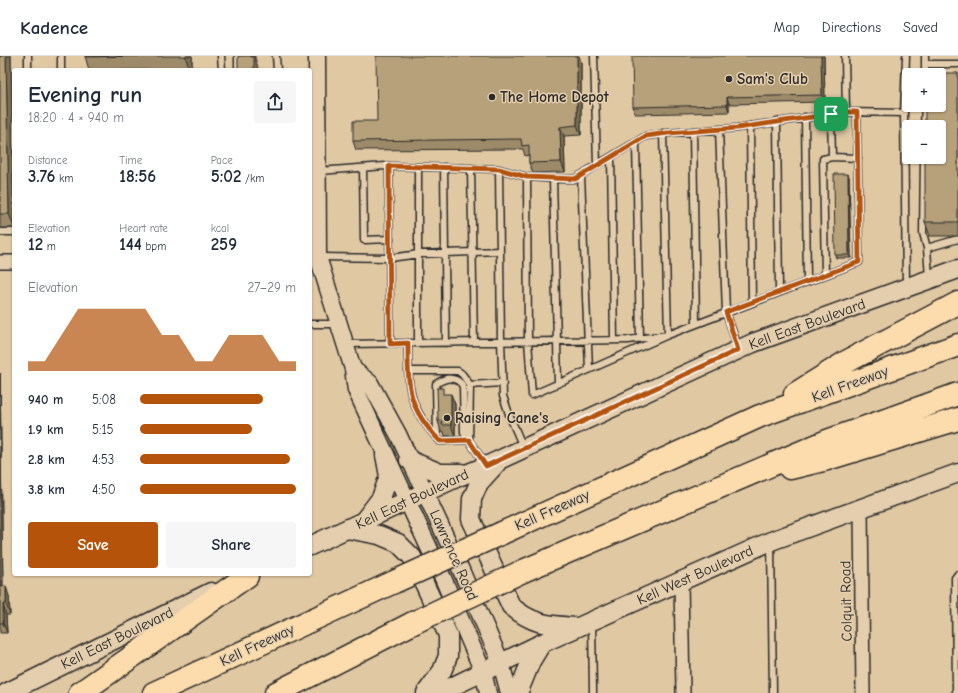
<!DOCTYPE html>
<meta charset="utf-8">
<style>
body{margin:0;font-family:"Comic Neue",sans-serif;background:#f6f6f7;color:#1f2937;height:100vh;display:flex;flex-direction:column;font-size:15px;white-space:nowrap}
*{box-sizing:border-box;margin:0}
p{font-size:13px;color:#747a83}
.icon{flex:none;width:22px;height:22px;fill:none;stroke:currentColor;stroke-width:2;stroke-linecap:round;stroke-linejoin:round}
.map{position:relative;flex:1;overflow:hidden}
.drawer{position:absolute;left:12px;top:12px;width:300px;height:508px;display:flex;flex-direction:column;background:#fff;border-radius:4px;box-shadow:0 1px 3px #0004}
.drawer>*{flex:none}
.controls{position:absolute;left:902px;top:12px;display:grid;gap:8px}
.controls a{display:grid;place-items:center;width:44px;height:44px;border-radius:4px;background:#fff;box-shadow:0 1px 3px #0004;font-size:20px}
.pin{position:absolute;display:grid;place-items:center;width:34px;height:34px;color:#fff;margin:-17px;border-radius:8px;box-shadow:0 2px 6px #0006}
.round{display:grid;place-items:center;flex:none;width:42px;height:42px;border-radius:4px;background:#f6f6f7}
.overview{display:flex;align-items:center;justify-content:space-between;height:68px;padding:0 16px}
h1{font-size:22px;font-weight:800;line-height:30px}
.metrics{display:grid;grid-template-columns:repeat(3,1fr);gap:6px;height:68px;padding:4px 16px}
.metrics div{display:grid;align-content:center}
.metrics b{font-size:17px;font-weight:800}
.metrics small{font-size:11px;font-weight:400}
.metrics p{font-size:11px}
.chart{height:112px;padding:8px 16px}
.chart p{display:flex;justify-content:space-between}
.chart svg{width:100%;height:72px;margin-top:4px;fill:#b45309;opacity:.7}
.button{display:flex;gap:8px;margin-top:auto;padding:8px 16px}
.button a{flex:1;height:46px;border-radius:4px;background:#b45309;color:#fff;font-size:16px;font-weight:800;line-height:46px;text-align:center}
.button a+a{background:#f6f6f7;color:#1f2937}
ul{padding:0 16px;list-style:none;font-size:13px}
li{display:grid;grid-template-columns:64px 48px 1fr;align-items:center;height:30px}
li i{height:10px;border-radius:5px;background:#b45309}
header{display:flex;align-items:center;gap:24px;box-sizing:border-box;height:56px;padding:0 20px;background:#fff;border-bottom:1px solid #e0e1e3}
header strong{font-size:19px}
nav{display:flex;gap:22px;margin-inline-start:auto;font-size:14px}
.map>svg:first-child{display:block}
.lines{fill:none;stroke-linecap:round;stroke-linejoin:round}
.service-casing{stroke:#2b2b2b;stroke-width:9}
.minor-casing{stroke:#2b2b2b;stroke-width:16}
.tertiary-casing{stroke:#2b2b2b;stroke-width:19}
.secondary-casing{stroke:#2b2b2b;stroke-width:21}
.motorway-casing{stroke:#2b2b2b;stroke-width:25}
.service{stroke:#e4cead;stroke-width:6}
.minor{stroke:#e4cead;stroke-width:13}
.tertiary{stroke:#e4cead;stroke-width:16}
.secondary{stroke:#e4cead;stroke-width:18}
.motorway{stroke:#fcdcac;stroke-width:22}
.motorway-bridge-casing{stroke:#2b2b2b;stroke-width:25;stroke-linecap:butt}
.motorway-bridge{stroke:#fcdcac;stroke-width:22}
.wall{fill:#9d8a69;stroke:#2b2b2b}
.shaded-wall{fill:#7f7155;stroke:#2b2b2b}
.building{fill:#b6a17a;stroke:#2b2b2b}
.route-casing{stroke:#fff;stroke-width:8}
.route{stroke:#b45309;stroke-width:5}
.poi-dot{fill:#2b2b2b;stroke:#e4cead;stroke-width:1.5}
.labels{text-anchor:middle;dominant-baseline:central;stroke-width:3;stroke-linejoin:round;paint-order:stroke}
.poi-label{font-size:15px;font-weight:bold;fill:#2b2b2b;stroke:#e4cead;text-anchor:start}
.street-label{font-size:15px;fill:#2b2b2b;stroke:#e4cead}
</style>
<header>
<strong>Kadence</strong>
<nav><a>Map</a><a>Directions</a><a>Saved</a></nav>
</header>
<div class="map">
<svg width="958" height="637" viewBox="0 0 958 637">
<rect width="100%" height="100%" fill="#e0c8a3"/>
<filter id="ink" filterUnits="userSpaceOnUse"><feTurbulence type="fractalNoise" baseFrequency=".025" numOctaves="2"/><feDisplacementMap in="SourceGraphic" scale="8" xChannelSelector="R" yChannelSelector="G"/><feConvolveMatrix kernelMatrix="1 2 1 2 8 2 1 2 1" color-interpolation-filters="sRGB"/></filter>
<g filter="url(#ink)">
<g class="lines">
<defs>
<path id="service" d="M28,0V14
M61,0V14
M221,0L222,14
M238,0V14
M276,0L277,14
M845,0L846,56L904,57
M925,8H958
M925,19V0
M831,58L832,101
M805,61L807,225
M777,65L779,236
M750,70L752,246
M924,71L925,49
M719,73L726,256L738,292
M693,75L696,268
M636,87L640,283
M611,101L614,284
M924,101L923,177L927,192
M597,109L646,80L668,77L737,72L846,56
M389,110L390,287
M418,111V287
M444,111L446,287
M363,112L364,184L390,183
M471,112L474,286
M499,113L501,285L503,340L510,361L523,391
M319,115L385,110L499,113L527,121L558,123H575L597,109L594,0
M581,120L589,313
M527,121L528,285L532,339L668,279L663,77
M553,123L558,327
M0,176H14
M320,201L390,202L419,198L500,195
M825,219L823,103L832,101L858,102
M929,222L927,192L958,183
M906,230L904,57L906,0
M310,268H337
M408,287C408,331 407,351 440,385L469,384
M347,288L628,284L668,279L859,206L857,56
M408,315H458L462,318L470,329L469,384
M470,329L503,327
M437,381L436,328C446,321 456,320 463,330L464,377L485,408
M771,487L773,637
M592,567L593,637
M956,637L955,522L958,518"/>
<path id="minor" d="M0,206H14
M861,453L863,637
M681,526L683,637"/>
<path id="tertiary" d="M317,0L318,201L353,313L356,334L443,522L483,616L488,637
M353,313L370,327L398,378L461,514L501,607L509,637"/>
<path id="secondary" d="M409,404L440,417H462
M497,407L479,427L472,443L471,463L511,550C533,569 549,569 576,571
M365,463L381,442L389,420L385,399
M347,473L379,479L398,487L412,501L448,579V600L442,615L426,637
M310,490L456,422L486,410L753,287L958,213
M6,637L211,536
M439,637L538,589L771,485L958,417
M518,637L531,605L542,587"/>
<path id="motorway" d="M795,338L846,306L958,247
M790,412L827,403L958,363
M502,477L760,360L958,289
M523,515L827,385L958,338
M80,637L247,520
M154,637L394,526
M276,637L413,567"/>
</defs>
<use href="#service" class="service-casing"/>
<use href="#minor" class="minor-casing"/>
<use href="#tertiary" class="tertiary-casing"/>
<use href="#secondary" class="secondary-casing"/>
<use href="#motorway" class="motorway-casing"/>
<use href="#service" class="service"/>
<use href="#minor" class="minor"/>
<use href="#tertiary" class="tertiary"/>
<use href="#secondary" class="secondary"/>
<use href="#motorway" class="motorway"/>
<defs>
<path id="motorway-bridge" d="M394,526L502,477
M413,567L523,515"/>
</defs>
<use href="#motorway-bridge" class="motorway-bridge-casing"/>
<use href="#motorway-bridge" class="motorway-bridge"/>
</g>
<path class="wall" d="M0,0H11L14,172H0Z
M85,0H192V14H89Z
M577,0H579L581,6V79L564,80L565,116L533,117L529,107V99L525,100L523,93L356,94L353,85L377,65Z
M824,0L825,46L729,48V56L635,58L633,51Z
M958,17V180H930L925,166Z
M848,118L849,121L851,202H836L835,199Z
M0,317L3,530L9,540L10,559H6L7,577H0Z
M445,338L455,348V380H445L444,376H441L438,365Z"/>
<path class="shaded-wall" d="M6,0H11L14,171L9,158Z
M185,0H192V14H190Z
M251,0H255V2L258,12V14H254Z
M577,0H579L581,6V79L577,69Z
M821,0H824L825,46L822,39Z
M727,41L729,48V56L727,49Z
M560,71L564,80L565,116L561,106Z
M848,118L849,121L851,202L849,199Z
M0,317V318L3,541L0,533Z
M451,338L455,348V380L451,369Z
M6,530L9,540L10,559L6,548Z
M3,548L6,559L7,577L3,567Z"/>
<path class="building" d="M0,0H6L9,158H0Z
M85,0H141L85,1Z
M238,0H251V1H254V14H238Z
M376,0H577V69L560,71L561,106L529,107V89L522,90L521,83L353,85V65H377Z
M632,0H821L822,39L727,41V49L633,51Z
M925,17H958V166H925V101H939V71H925V49H939V19H925Z
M834,118H848L849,199H835Z
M437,332H443V338H451V369H442V365H438Z
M0,530H6V548H3V567H0Z"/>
</g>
<g class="lines" filter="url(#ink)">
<defs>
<path id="route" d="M846,56H857L859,206L726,256L738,294L486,410L469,384L440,385C407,352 408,331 408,287L390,288L389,110L499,113L527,121L575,123L646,80L668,77L737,72Z"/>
</defs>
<use href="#route" class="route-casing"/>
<use href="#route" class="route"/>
</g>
<g class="poi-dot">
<circle cx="729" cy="23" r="4"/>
<circle cx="492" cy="41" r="4"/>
<circle cx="447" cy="362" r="4"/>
</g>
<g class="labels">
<g class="poi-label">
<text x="737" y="23">Sam's Club</text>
<text x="500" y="41">The Home Depot</text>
<text x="455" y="362">Raising Cane's</text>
</g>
<g class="street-label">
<text transform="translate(807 268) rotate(-20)">Kell East Boulevard</text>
<text transform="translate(850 328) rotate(-20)">Kell Freeway</text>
<text transform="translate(412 443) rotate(-25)">Kell East Boulevard</text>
<text transform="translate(552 454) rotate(-24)">Kell Freeway</text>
<text transform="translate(454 499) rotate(66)">Lawrence Road</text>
<text transform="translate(695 519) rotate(-24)">Kell West Boulevard</text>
<text transform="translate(846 545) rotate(-91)">Colquit Road</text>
<text transform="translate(117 582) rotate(-26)">Kell East Boulevard</text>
<text transform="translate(257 589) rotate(-25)">Kell Freeway</text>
</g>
</g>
</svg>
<div class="controls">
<a>+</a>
<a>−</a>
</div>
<div class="pin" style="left:831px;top:58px;background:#1e9e55"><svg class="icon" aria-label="arrive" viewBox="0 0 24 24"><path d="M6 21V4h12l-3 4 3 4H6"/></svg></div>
<section class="drawer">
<div class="overview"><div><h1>Evening run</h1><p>18:20 · 4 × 940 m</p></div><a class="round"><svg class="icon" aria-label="share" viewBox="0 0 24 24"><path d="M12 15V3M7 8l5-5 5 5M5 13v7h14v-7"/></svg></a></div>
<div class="metrics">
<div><p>Distance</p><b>3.76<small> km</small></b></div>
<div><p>Time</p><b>18:56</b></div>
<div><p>Pace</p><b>5:02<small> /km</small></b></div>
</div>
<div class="metrics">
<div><p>Elevation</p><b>12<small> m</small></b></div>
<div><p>Heart rate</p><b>144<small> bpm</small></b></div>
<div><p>kcal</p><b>259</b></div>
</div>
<div class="chart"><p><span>Elevation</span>27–29 m</p>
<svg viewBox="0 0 160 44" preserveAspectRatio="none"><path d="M0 44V38L10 38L20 22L30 6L40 6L50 6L60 6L70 6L80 22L90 22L100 38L110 38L120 22L130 22L140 22L150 38L160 38V44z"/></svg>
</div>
<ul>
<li><b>940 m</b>5:08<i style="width:79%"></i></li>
<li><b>1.9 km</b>5:15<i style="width:72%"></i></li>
<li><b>2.8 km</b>4:53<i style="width:96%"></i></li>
<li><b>3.8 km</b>4:50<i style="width:100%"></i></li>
</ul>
<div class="button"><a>Save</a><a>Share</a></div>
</section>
</div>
